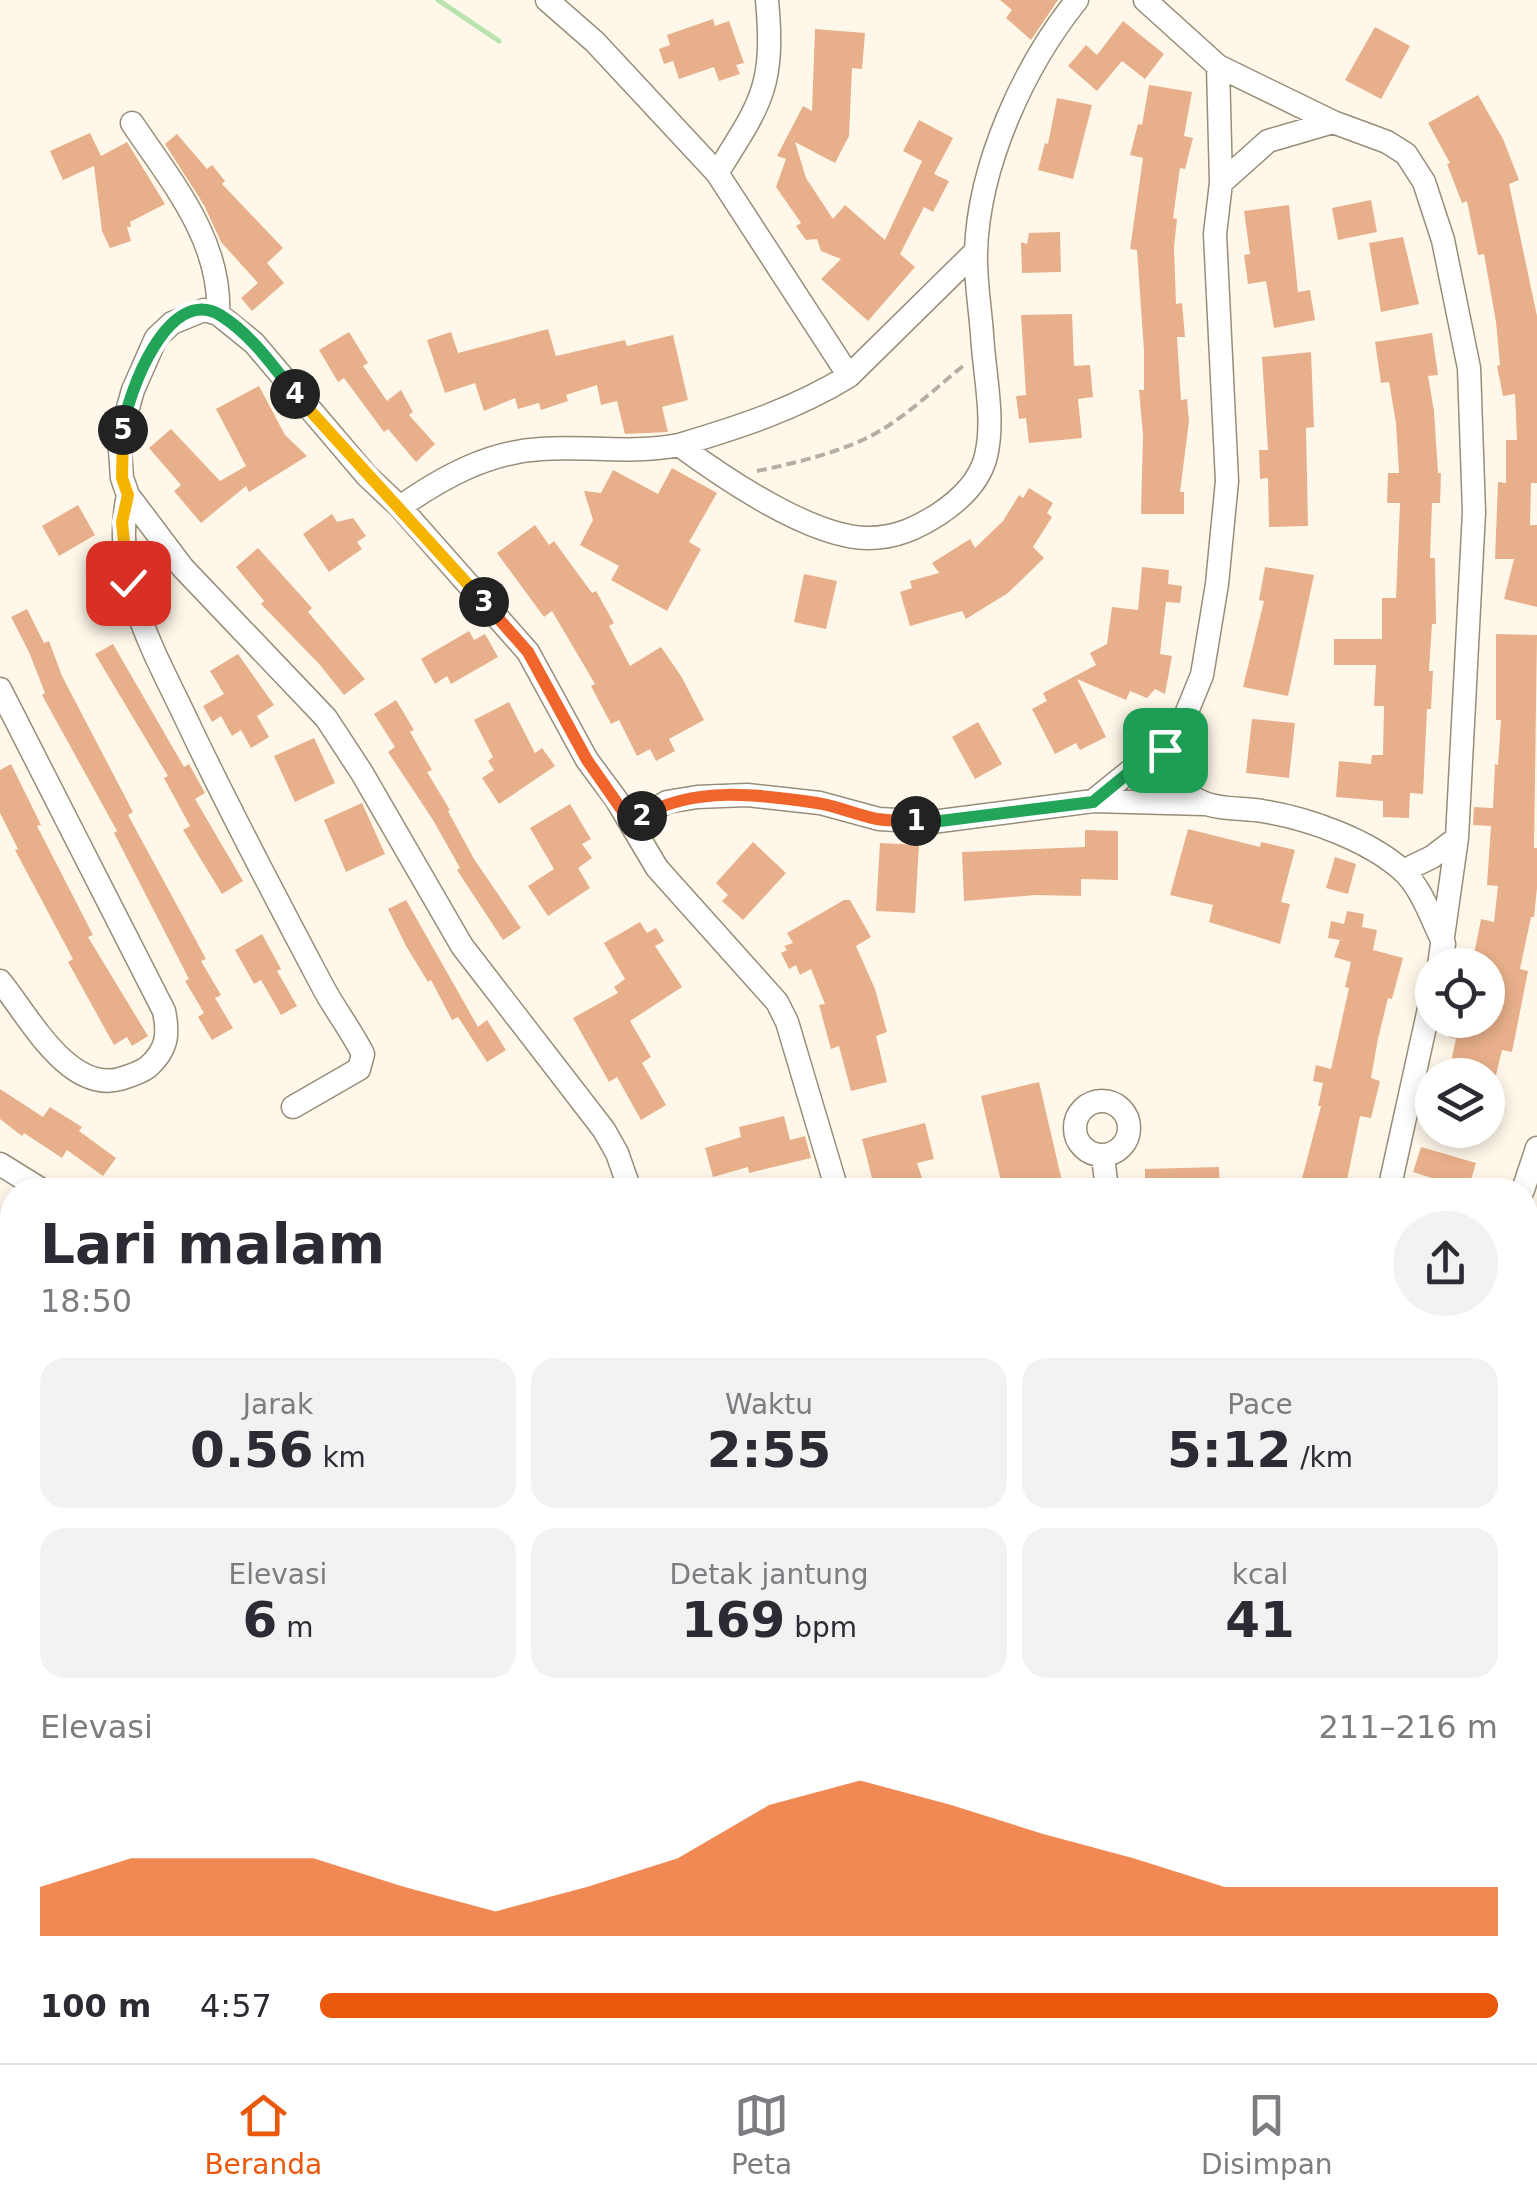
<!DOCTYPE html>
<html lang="id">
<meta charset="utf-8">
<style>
body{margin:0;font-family:"DejaVu Sans",sans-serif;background:#f2f2f3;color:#2b2b33;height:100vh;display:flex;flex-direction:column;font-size:38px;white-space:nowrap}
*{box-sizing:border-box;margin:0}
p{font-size:32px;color:#7c7c81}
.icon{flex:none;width:55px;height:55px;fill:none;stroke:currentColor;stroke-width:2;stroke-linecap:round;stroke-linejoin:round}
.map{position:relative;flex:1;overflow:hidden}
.details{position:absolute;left:0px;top:1178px;width:1538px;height:888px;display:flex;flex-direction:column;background:#fff;border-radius:40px 40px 0 0;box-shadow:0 5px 15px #0003}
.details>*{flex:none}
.buttons{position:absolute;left:1415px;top:948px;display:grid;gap:20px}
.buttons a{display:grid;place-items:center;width:90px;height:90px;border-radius:50%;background:#fff;box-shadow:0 5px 15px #0003;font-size:50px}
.pin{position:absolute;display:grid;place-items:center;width:85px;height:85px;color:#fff;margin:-42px;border-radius:20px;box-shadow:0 5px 15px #0006}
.km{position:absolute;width:50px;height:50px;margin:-25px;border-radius:50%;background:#222;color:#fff;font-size:28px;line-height:50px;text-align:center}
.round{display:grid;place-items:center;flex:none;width:105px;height:105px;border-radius:52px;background:#f2f2f3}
.overview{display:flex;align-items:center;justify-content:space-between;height:170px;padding:0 40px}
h1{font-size:55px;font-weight:700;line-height:75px}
.metrics{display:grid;grid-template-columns:repeat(3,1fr);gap:15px;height:170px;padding:10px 40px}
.metrics div{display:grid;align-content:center;border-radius:25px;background:#f2f2f3;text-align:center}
.metrics b{font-size:50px;font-weight:700}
.metrics small{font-size:28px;font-weight:400}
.metrics p{font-size:28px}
.chart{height:280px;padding:20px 40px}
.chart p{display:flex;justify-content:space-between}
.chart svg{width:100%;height:180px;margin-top:10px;fill:#ea580c;opacity:.7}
ul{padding:0 40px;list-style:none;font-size:32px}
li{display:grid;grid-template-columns:160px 120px 1fr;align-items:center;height:75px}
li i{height:25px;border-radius:12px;background:#ea580c}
.dock{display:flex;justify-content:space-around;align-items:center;height:140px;border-top:2px solid #e1e1e2;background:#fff;font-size:28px;color:#7c7c81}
.dock a{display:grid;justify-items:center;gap:5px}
.dock .active{color:#ea580c}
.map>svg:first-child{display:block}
.green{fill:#ffd0ca}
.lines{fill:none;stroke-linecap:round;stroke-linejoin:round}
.stream{stroke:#b8e3af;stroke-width:5}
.building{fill:#e8b08a}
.service-casing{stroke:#988d79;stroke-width:14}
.minor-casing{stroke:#988d79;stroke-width:25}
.path{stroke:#b5afa3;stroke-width:4;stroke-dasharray:10 5;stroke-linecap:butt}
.service{stroke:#fff;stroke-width:11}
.minor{stroke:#fff;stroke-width:22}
.split-1-casing{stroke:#fff;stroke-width:20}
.split-2-casing{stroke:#fff;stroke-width:20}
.split-3-casing{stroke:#fff;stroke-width:20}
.split-4-casing{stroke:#fff;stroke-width:20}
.split-5-casing{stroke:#fff;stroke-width:20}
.split-6-casing{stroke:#fff;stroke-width:20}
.split-1{stroke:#22a559;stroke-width:12}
.split-2{stroke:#f0652b;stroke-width:12}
.split-3{stroke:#f0652b;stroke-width:12}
.split-4{stroke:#f5b400;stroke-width:12}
.split-5{stroke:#22a559;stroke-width:12}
.split-6{stroke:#f5b400;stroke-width:12}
</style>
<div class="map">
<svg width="1537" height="2063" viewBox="0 0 1537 2063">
<rect width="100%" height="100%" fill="#fff8ea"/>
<path class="green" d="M12,1691V2052L330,2053L328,2063H0V1694Z"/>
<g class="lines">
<path class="stream" d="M438,0L499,41"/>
</g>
<path class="building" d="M1000,0H1058L1031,40L1006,18L1012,10Z
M713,19L715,26L729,21L744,63L736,65L740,74L719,81L714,67L679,79L673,61L664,64L659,49L670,45L667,35Z
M1123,21L1164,54L1145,79L1122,61L1097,91L1068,66L1086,45L1097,55Z
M1375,27L1410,46L1381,99L1345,80Z
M815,29L865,33L862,69L852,68L849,136L835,163L795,142L806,178L833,219L845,205L885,240L922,161L903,151L919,120L953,138L934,174L949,181L933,212L924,207L900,254L915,267L868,321L821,279L841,259L821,251L817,239L806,240L796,226L801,223L776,187L786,159L777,156L803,106L812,111Z
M1149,85L1192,92L1184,136L1193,138L1185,169L1180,168L1173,218L1177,219L1174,247L1176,304L1182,303L1185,337H1177L1181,400L1187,399L1189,421L1180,492H1184V514H1141L1143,435L1139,390H1144V351L1137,250L1130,249L1143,158L1130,155L1138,124L1142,125Z
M1478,95L1503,139L1519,180L1509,184L1537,316V483H1531L1530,525H1537V607L1504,599L1514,559H1495L1498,482L1506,483V440H1517L1515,394L1503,396L1497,366L1500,365L1496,322L1484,254L1478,255L1467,201L1462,203L1447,164L1450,163L1428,123Z
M1057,98L1092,105L1073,179L1038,170L1045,143L1048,144Z
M90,133L101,156L127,142L165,204L130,222L131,227H127L131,241L110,248L102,231L94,166L63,180L50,151Z
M177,134L207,169L212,165L225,181L222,184L283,248L267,263L284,283L252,311L241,298L258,283L221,242L204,205L165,144Z
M1371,200L1377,232L1338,240L1332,208Z
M1289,205L1298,292L1310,290L1315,320L1274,328L1266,281L1248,284L1244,255L1250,254L1244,211Z
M1060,232L1061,272L1022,273L1021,242L1027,244L1029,233Z
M1403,237L1419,304L1381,312L1369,243Z
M1072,314L1074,366L1090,365L1093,397L1078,399L1082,438L1029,443L1026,418L1019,419L1016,396L1026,395L1021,315Z
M548,329L556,356L625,340L627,346L673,335L688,400L662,407L668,432L625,434L617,401L601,405L597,385L566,395L568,401L541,410L539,403L518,409L515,398L484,411L475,383L445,393L427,340L451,332L458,353Z
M349,332L368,363L363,366L387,401L401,390L413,412L409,415L435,444L416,462L388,429L384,432L344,378L338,382L319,350Z
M1432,333L1438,375L1428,376L1434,411L1438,473H1441L1440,503H1432L1430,558H1435L1436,624H1432L1429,671H1433L1431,709H1427L1423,794L1410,793L1409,818L1383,817V801L1336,797L1339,761L1371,764L1372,755H1383L1384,706H1374L1376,665H1334V639H1382V598H1396L1400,503H1387L1388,473H1399L1396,423L1389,382L1381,383L1375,342Z
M1311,352L1314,427L1306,428L1308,526L1269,527L1268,478L1260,479L1259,450H1268L1262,357Z
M259,386L285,435L307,456L249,492L246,486L201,523L174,491L181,485L149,448L171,429L220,481L246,466L216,409Z
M672,468L717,493L689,542L701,549L667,611L611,580L619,566L580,545L593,520L584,491L601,493L613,470L658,494Z
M1029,488L1053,503L1047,513L1052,517L1033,547L1044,558L1008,593L966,619L962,611L910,626L900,592L912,588L910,581L939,573L932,563L970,539L975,548L1003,521L1019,495L1023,498Z
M78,505L95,535L59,556L42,526Z
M332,514L337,522L353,518L366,536L357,542L362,549L329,572L303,534Z
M535,525L549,545L554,541L592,593L596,591L614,623L609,626L630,666L661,647L681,676L704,720L669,739L675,751L656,761L650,749L637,756L619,720L611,724L591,686L595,684L552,611L544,617L497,553Z
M258,548L312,608L308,612L365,679L344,695L320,665L261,604L264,601L236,567Z
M1142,567L1169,570L1168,584L1182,586L1180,603L1166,602L1160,654L1172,656L1165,694L1155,689L1147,698L1130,691L1126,700L1077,679L1106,737L1080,750L1076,743L1055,754L1032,709L1047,701L1043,693L1096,665L1090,653L1107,644L1112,607L1138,610Z
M1265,567L1314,575L1288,696L1243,687L1264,601L1259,600Z
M804,574L837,581L826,629L794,622Z
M27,609L44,643L49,641L62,676L133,812L128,815L206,959L201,961L221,995L215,998L233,1028L212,1040L198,1017L204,1013L185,981L189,979L114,833L117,831L42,695L45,693L29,652L11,617Z
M469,631L474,640L485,634L498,657L451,684L447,676L435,684L421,659Z
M1496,634L1537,635L1534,848H1537V888L1534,917H1531L1520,969L1528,971L1512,1052L1502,1050L1496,1075H1448L1456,1039L1448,1037L1452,1020H1488V965H1472L1481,919L1494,922L1498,886L1487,885L1491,826L1473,825L1474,807L1493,808L1495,764L1498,765L1501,720H1496Z
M113,644L184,767L189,764L205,793L195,799L243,881L222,894L183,830L190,826L164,778L168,776L95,654Z
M238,654L274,705L257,716L269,737L251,748L241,730L232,736L221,716L212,722L203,706L224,694L210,671Z
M396,700L414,730L410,732L432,770L427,772L450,810L448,811L474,859L521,928L503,940L457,870L460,868L433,820L388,752L395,747L374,714Z
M509,702L535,753L542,748L555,766L499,804L482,778L494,770L488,761L493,757L474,720Z
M1252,719L1295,723L1289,778L1246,773Z
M978,722L1002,764L975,779L952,737Z
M314,738L335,783L295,802L274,756Z
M11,764L41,825L37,826L93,935L88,937L148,1036L132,1046L127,1037L114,1045L68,962L73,959L15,850L18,849L0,813V770Z
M362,803L385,854L346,872L324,820Z
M570,804L591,839L582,844L592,858L578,868L590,888L548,916L528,886L554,869L530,828Z
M1188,829L1260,847L1261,842L1295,850L1281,902L1290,904L1280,944L1209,922L1213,905L1170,895Z
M1085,830L1118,831V880L1081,879V896L1036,895L964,901L962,852L1085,847Z
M753,842L786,873L743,920L722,901L728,895L716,883Z
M880,843L919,845L915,913L876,911Z
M1335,857L1356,864L1348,894L1326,888Z
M406,900L478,1027L487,1020L506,1050L487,1062L458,1017L452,1020L431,980L428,982L406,946L388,909Z
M844,900H850L871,937L856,946L875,989L887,1032L876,1036L887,1082L851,1091L839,1046L831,1049L819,1005L825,1004L811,969L800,975L796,965L789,969L781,953L787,950L784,946L793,943L787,933Z
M1347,911L1364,914L1362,927L1377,930L1373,950L1403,958L1392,999L1388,998L1378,1039L1371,1078L1380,1081L1371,1118L1360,1116L1345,1190H1299L1321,1106H1318L1323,1083L1313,1081L1316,1065L1331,1069L1349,988L1345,987L1351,962L1334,957L1340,940L1328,938L1331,921L1344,924Z
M640,922L647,933L656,928L664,941L655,946L682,987L630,1021L651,1057L642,1063L666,1105L641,1120L617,1077L609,1082L573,1018L618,993L614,987L625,979L604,943Z
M262,934L281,969L277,971L297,1006L281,1015L261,980L254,984L235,950Z
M1039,1082L1064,1190H1003L981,1096Z
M0,1089L43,1117L50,1107L82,1127L79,1131L116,1158L103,1176L67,1150L62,1158L24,1133L22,1136L0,1119Z
M784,1116L790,1140L805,1136L811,1158L749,1173L748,1167L713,1177L705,1148L741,1137L739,1127Z
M925,1123L934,1159L917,1163L926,1190H875L862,1139Z
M1421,1147L1476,1163L1468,1190H1432L1435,1179L1413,1172Z
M1219,1167L1220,1190H1145V1169Z"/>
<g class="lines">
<defs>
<path id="service" d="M845,2052V2063
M876,2052L885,2063
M899,2052L910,2063
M943,2052L946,2063
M991,2063L998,2052"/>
<path id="minor" d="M547,0L595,42L717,173L849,376C795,409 740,427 679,445
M1145,0L1218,66L1221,183L1215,234L1227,481L1217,584L1202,675L1184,719L1166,742C1162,770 1176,791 1202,802C1219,810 1244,808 1262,811C1308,818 1368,840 1402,870C1422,888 1432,920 1444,944
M1218,66L1333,122
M132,123C171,181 222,241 218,314
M717,173C761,103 775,87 767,0
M1221,183L1268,141L1333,122L1387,142L1406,154L1424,182L1443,240L1469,368L1474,512L1457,838L1439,965
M849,376L976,251
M128,495C110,579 154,651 189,725C231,814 278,902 324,989C336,1011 352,1032 363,1054L359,1069L293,1107
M400,507C443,477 488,452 541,449C588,446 633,454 679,445C724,478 812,538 868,538C896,538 917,528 939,514C960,500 980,481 986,456C995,418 984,373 982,334C980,307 975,278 976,251C979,164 1024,66 1077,0
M0,689L164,1011C169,1035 167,1050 148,1067C140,1073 130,1076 120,1079C68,1093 28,1015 0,981
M1093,801L1204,804
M631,823L667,802L697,797L747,795L820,803L879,819L932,822L1093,801L1166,742
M1403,871L1432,857L1457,838
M1075 1128a27 27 0 1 1 54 0a27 27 0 1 1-54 0Z
M1103,1156L1107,1190
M0,1164L42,1190
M630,1190L617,1153L604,1130L462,946L362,773L326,718L183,568L128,495L122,478L120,450L124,422L133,390L156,338L172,323L204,310L218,314L254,343L367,476L400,507L528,652L587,760L616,799L657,868L777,1002L787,1022L837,1190
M1389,1190L1432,995
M1523,1190L1537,1148
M1525,1282L1537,1252
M0,1488L12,1490
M1397,2052L1400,2063
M1145,2063L1148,2052
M1175,2063L1178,2052"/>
</defs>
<use href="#service" class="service-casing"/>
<use href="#minor" class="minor-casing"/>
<path class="path" d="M757,471C795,463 834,454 869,437C904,419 933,390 963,366
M0,1880L12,1878
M304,2063L306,2052"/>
<use href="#service" class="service"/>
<use href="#minor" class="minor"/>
</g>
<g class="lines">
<defs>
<path id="split-1" d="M916,821L932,822L1093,802L1166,742L1165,750"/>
<path id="split-2" d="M642,816C694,786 759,794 817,803C837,806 857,815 877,819C890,821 903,821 916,821"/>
<path id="split-3" d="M484,602L528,652L587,760L631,823L642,816"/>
<path id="split-4" d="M295,394L484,602"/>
<path id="split-5" d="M123,430C127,394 168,284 220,315C251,334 273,366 295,394"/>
<path id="split-6" d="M123,430L122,478L128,495L122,522L128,583"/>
</defs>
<use href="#split-1" class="split-1-casing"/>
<use href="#split-2" class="split-2-casing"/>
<use href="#split-3" class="split-3-casing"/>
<use href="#split-4" class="split-4-casing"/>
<use href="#split-5" class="split-5-casing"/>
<use href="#split-6" class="split-6-casing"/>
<use href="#split-1" class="split-1"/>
<use href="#split-2" class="split-2"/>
<use href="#split-3" class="split-3"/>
<use href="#split-4" class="split-4"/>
<use href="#split-5" class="split-5"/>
<use href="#split-6" class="split-6"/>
</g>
</svg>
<div class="buttons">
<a><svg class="icon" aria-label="locate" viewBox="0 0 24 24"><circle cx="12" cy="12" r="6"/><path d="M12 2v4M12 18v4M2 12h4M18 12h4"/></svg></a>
<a><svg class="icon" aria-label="layers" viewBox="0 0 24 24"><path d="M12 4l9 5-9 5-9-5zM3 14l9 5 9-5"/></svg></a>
</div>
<div class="pin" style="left:1165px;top:750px;background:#1e9e55"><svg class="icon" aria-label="arrive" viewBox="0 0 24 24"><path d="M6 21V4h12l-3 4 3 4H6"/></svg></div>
<div class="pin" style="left:128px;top:583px;background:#d93025"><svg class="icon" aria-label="check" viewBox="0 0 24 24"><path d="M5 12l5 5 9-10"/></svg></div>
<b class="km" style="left:916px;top:821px">1</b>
<b class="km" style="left:642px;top:816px">2</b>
<b class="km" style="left:484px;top:602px">3</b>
<b class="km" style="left:295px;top:394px">4</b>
<b class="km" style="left:123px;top:430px">5</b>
<section class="details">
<div class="overview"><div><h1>Lari malam</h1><p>18:50</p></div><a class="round"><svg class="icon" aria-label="share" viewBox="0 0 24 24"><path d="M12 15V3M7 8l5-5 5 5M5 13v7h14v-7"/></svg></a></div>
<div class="metrics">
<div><p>Jarak</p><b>0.56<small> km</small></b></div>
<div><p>Waktu</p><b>2:55</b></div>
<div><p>Pace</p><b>5:12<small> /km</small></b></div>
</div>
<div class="metrics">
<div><p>Elevasi</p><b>6<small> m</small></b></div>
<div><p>Detak jantung</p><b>169<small> bpm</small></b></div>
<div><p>kcal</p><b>41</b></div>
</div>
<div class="chart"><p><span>Elevasi</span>211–216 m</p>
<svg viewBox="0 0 160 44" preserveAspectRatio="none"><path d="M0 44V32L10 25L20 25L30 25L40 32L50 38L60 32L70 25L80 12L90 6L100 12L110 19L120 25L130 32L140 32L150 32L160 32V44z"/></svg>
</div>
<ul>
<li><b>100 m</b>4:57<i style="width:100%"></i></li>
</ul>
</section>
</div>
<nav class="dock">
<a class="active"><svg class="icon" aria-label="home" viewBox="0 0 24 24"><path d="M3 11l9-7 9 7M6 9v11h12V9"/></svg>Beranda</a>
<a><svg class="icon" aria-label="map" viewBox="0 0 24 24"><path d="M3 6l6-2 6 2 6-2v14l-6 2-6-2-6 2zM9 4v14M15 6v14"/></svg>Peta</a>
<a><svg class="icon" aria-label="saved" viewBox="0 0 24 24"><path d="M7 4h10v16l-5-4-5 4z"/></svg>Disimpan</a>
</nav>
